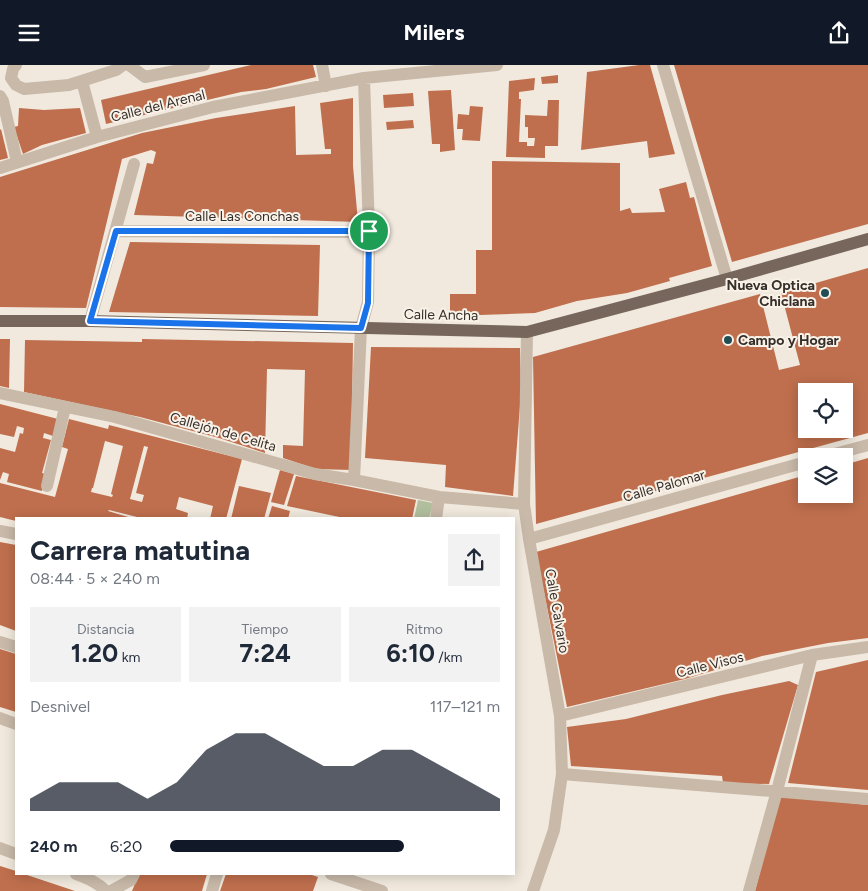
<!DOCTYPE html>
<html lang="es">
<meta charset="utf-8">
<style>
body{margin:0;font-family:Figtree,sans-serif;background:#f2f2f3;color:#1f2937;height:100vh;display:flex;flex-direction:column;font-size:19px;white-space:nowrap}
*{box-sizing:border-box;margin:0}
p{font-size:16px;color:#747a83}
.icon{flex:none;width:28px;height:28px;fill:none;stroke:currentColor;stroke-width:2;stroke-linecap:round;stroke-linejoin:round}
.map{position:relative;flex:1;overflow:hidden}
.side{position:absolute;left:15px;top:452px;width:500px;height:358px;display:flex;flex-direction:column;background:#fff;border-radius:0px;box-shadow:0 2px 12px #0003}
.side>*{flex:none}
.controls{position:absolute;left:798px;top:318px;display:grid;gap:10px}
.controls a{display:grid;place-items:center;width:55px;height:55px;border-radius:0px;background:#fff;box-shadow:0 2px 12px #0003;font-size:25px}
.pin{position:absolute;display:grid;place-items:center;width:42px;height:42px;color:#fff;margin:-21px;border:2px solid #fff;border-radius:50%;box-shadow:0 1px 5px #0007}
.round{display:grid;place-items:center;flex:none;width:52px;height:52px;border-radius:0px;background:#f2f2f3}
.head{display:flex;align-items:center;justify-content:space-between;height:85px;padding:0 15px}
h1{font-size:28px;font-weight:700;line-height:38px}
.stats{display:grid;grid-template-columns:repeat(3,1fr);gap:8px;height:85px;padding:5px 15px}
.stats div{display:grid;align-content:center;border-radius:0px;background:#f2f2f3;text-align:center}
.stats b{font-size:25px;font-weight:700}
.stats small{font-size:14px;font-weight:400}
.stats p{font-size:14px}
.chart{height:140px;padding:10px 15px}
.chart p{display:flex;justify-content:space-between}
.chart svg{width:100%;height:90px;margin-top:5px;fill:#111827;opacity:.7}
ul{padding:0 15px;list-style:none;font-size:16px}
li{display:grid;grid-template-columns:80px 60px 1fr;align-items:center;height:38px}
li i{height:12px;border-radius:6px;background:#111827}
header{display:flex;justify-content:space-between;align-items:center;height:65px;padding:0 15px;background:#111827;color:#fff;font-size:22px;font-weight:700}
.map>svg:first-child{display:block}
.green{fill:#b2bf9e}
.building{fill:#bf6f4d;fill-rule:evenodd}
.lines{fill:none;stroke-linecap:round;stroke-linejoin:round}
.minor{stroke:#c8b9a9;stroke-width:12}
.major{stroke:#77665b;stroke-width:12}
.route-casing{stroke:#fff;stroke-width:10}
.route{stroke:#1a73e8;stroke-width:6}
.poi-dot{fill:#214e55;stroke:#f9f2e9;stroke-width:2}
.labels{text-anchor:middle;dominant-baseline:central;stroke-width:4;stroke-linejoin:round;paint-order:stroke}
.street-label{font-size:14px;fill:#362e29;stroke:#f9f2e9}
.poi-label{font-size:14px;font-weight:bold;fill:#362e29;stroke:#f9f2e9;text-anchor:end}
</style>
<header><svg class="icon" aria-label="menu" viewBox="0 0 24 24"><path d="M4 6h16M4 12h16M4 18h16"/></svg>Milers<svg class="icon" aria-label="share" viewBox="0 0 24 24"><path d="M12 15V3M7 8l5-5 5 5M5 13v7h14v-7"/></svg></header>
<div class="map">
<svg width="868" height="826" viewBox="0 0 868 826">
<rect width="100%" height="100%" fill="#f1e9dd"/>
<path class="green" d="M418,435L433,438L429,454H414Z"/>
<path class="building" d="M251,0H313L316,12L266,24L241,27L106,59L101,35Z
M639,0H650L675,89L649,93L647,76L581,85L587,7Z
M674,0H868V159L732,197Z
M558,10V18L542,19L541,12Z
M535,13L534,25L519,27V34H521L519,77H527V81H534L535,73H528V62H525V50L547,51L548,35H559L558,81H545V93L506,92L509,16Z
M451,25L455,85L440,87V79H432L428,26Z
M413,28L414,41L384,43L383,30Z
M353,33V101L358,157L134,150L147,98L153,99L156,87L151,85L122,94L86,243L0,242V112L142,68L216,53L295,41L296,90L331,89V84H325L320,38Z
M470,41L483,42L480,76L462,75L463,64H457L458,49L469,50Z
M19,43L44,45L80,43L86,68L42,80L23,89L14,62L18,61Z
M413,55L414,63L387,65L386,57Z
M1,64L8,93L0,95V65Z
M492,96L620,98V146L630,143L632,148L665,147L659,124L686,117L690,133L694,132L712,201L669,213L670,216L627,228L577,236L535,248L450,251V229H476V185H492Z
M130,177L320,180L318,251L109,247Z
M868,203V368L536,459L533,292L760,229L779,305L800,300L781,228ZM806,326H844V364H806Z
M0,274H10L9,323L0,321Z
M142,274L353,278L351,405L316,404L283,393V380L303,381L305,305L267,304L265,388L219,373L140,352L24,327L25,275L142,277Z
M371,282L520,283L521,328L513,431L445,422L446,400L365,393Z
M0,339L58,354L53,371L44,368L43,373L51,375L42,408L46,409L42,426L7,417L9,409L3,407L0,415V383L15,387L20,368L23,369L24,363L17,361L14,372L0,369Z
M69,354L108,364L109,360L242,394L226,454H210L213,441L179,432L176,444L188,448L187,454H145L109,445L108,446L135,454H16V456L0,452V418L55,432L68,384L62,382ZM105,376L123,381L111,429L113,430L112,432L91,427L92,423H93ZM144,381L148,382L136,428L144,430L142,437L130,434Z
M868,393V573L828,578L762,591L685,614L567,642L536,487L806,410V429H844V400Z
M280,405L294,409L284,440L271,437Z
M296,411L416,435L412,454H349L287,441Z
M239,421L271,428L264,454H231Z
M272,441L290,446L288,454H268Z
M0,477L16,480V566L0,560Z
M0,584L16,589V647L0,642Z
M868,595V725L788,718L816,607Z
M789,616L798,620L769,719L723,718L722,711L571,701L567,662L626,654L722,630Z
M780,731L868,740V826H755Z
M0,801L16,806V809H24L75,826H0Z
M139,809H207L202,826H132Z
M226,809H309L318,812L313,826H220Z"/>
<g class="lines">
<path class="minor" d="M16,0L13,4L11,13L16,20L24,24L69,20L116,5L123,0
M129,0L145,12L204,0
M322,0L326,21
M663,0L727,214
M82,16L97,72
M0,31L3,36L17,97
M0,103L97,72L213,42L364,13L497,0
M116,166L369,167
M90,256L134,99
M527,267L524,439L529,474L560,651L562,709L554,765L533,826
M0,328L115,352L315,409L354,415L439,432L524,439
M827,391L868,380
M354,415L361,263L368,237L369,167L364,13
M47,421L65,342
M436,454L439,432
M0,466L16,469
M529,474L806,397
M0,577L16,582
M560,651L812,590L868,582
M0,653L16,659
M562,709L868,734
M0,783L16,789
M76,809C88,813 97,817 106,826
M331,809L382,826
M111,826L131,815L134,809
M212,826L217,809
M749,826L777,726L812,590"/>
<path class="major" d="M0,256H90L527,267L727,214L868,174"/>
</g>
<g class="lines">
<defs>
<path id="route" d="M116,166H369L368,238L361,263L90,256Z"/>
</defs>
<use href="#route" class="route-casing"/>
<use href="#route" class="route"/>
</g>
<g class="poi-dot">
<circle cx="825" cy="228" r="5"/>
<circle cx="728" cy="275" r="5"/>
</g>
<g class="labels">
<g class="street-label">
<text transform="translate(158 41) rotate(-14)">Calle del Arenal</text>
<text x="242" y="151">Calle Las Conchas</text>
<text transform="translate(441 250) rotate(1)">Calle Ancha</text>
<text transform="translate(223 367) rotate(16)">Callejón de Celita</text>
<text transform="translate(664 421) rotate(-16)">Calle Palomar</text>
<text transform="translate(557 546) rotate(80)">Calle Calvario</text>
<text transform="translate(710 600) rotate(-14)">Calle Visos</text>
</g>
<g class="poi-label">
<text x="815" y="220">Nueva Optica<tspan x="815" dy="16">Chiclana</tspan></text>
<text x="738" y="275" text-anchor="start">Campo y Hogar</text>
</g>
</g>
</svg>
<div class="controls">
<a><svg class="icon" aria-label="locate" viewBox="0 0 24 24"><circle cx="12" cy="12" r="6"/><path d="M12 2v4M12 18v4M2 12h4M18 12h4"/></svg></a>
<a><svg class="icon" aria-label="layers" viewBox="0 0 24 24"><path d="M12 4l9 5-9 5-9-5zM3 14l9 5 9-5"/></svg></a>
</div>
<div class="pin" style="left:369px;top:166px;background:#1e9e55"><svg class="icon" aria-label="arrive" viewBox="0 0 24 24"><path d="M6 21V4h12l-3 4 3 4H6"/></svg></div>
<section class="side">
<div class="head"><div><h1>Carrera matutina</h1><p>08:44 · 5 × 240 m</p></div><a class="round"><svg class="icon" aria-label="share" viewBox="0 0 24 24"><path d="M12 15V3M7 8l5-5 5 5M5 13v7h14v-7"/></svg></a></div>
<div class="stats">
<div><p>Distancia</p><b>1.20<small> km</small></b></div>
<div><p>Tiempo</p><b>7:24</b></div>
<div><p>Ritmo</p><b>6:10<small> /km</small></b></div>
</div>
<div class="chart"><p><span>Desnivel</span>117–121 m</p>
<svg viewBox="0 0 160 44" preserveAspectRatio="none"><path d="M0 44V38L10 30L20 30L30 30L40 38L50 30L60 14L70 6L80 6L90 14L100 22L110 22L120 14L130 14L140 22L150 30L160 38V44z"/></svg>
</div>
<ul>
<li><b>240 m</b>6:20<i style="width:71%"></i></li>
</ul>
</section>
</div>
